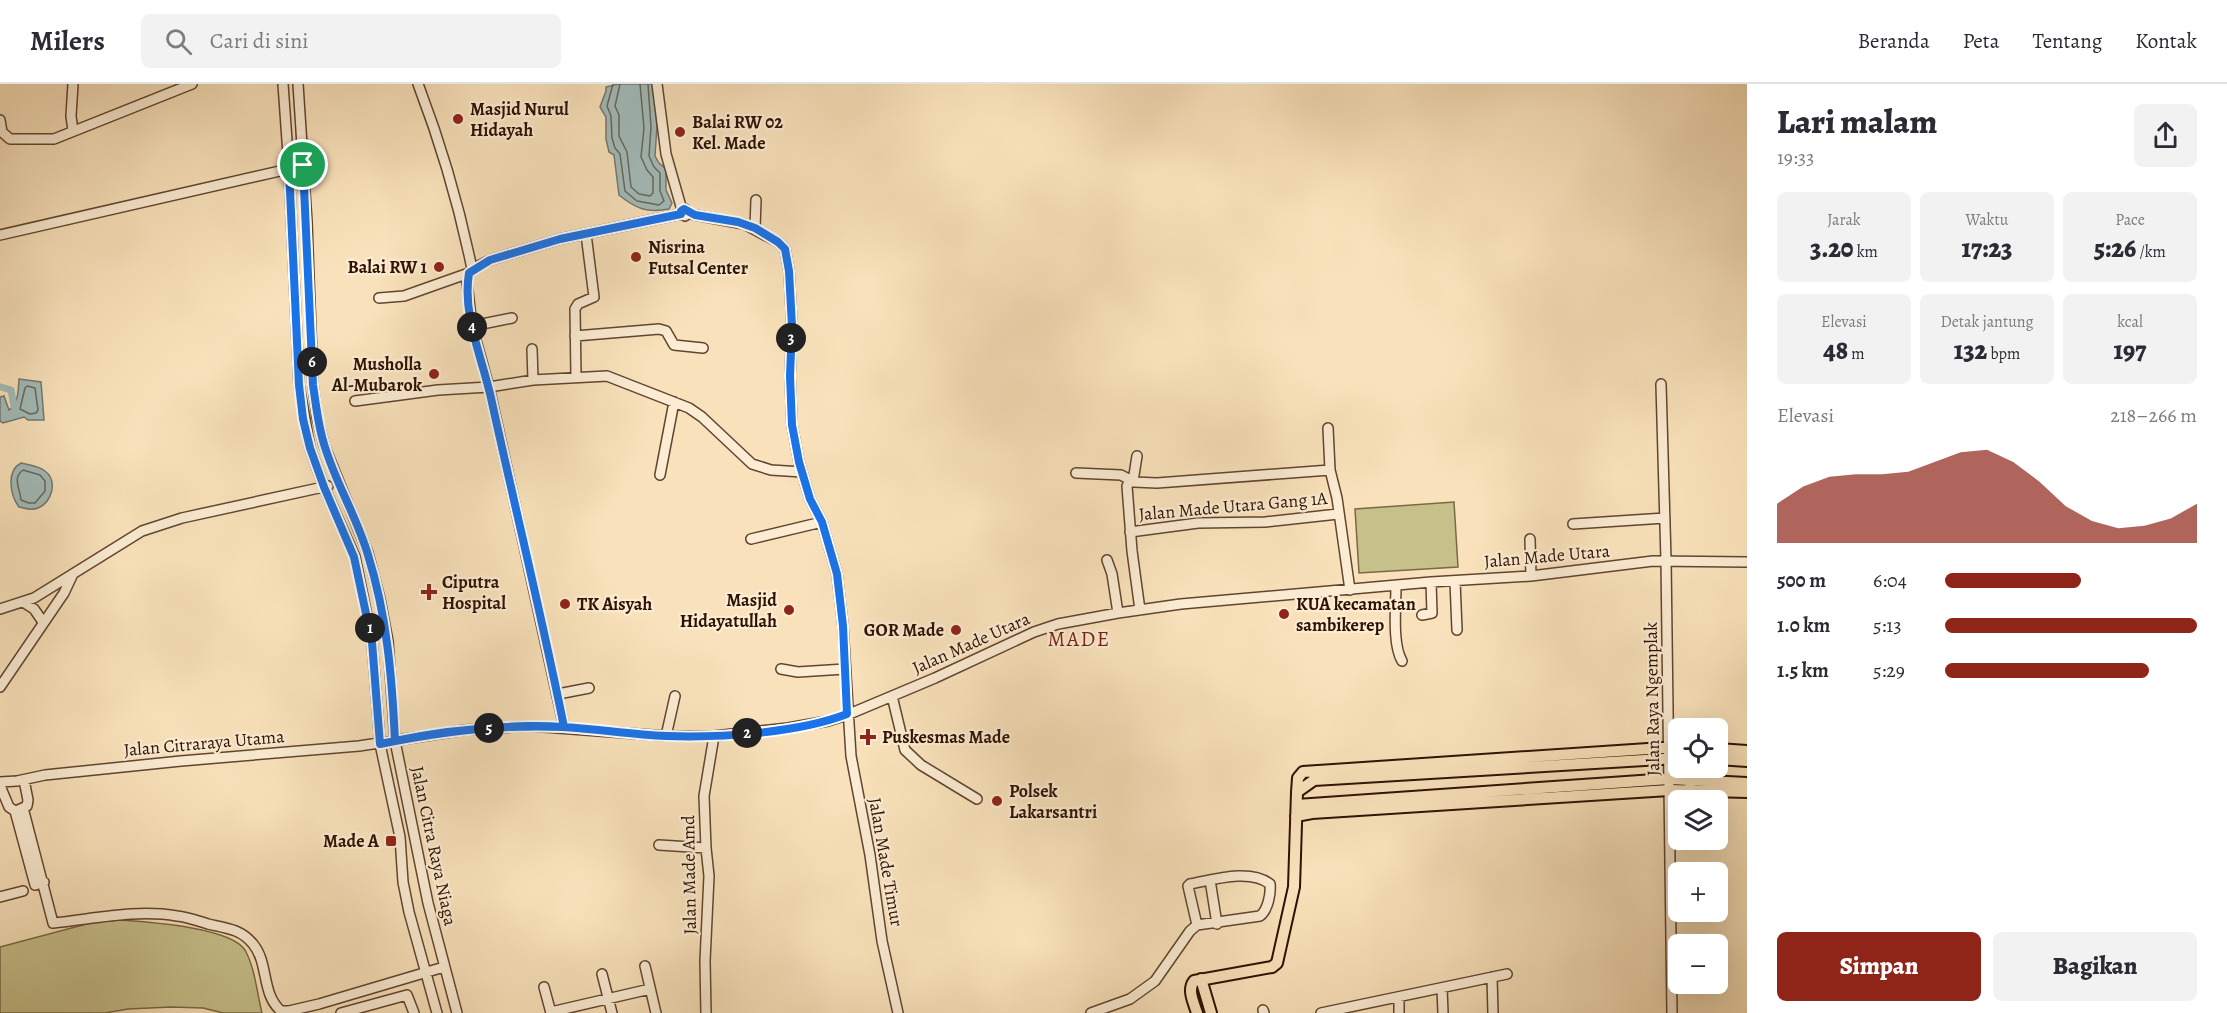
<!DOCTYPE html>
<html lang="id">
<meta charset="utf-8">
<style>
body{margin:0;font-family:Alegreya,serif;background:#f2f2f3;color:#2b2b33;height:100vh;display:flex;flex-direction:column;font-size:22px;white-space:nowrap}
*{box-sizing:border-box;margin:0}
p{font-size:20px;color:#7c7c81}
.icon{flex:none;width:33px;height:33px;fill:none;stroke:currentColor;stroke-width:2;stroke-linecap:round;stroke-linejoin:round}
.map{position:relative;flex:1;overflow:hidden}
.panel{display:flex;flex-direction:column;background:#fff;width:480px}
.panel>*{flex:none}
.buttons{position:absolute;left:1668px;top:634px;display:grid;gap:12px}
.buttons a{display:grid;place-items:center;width:60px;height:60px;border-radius:9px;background:#fff;box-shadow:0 6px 24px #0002;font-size:30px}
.pin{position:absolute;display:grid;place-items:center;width:51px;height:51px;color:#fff;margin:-26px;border:3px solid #fff;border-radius:50%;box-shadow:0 2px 6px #0007}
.km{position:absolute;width:30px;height:30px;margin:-15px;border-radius:50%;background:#222;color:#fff;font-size:16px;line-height:30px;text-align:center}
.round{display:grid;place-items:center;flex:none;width:63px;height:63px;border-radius:9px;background:#f2f2f3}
.headline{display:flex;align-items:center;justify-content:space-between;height:102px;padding:0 30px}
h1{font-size:33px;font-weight:800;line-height:45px}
.figures{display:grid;grid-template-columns:repeat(3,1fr);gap:9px;height:102px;padding:6px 30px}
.figures div{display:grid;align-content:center;border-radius:9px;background:#f2f2f3;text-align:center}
.figures b{font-size:26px;font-weight:800}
.figures small{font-size:16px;font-weight:400}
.figures p{font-size:16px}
.chart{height:168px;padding:12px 30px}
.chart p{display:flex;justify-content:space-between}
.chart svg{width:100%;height:108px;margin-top:6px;fill:#8f2418;opacity:.7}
.action{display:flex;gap:12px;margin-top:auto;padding:12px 30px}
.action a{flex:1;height:69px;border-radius:9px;background:#8f2418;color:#fff;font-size:24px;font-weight:800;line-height:69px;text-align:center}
.action a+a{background:#f2f2f3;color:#2b2b33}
ul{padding:0 30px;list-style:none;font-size:20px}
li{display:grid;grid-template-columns:96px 72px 1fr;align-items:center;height:45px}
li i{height:15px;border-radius:8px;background:#8f2418}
header{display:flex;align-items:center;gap:36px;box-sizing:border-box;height:84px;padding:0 30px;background:#fff;border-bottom:2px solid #e1e1e2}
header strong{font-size:28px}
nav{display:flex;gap:33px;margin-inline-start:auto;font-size:21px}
.search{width:420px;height:54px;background:#f2f2f3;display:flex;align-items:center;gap:15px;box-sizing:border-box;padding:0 21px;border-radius:9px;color:#7c7c81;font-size:22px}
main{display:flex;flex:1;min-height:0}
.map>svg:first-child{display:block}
.green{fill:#c6c08b;stroke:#7a6846;stroke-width:1.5}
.water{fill:#a2bcba;stroke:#747870;stroke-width:1.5}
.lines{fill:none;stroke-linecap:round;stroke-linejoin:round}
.shore{stroke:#68665e;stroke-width:1.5}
.canal{stroke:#a2bcba;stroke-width:7}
.minor-casing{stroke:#614530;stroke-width:12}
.major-casing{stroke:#2e1102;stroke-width:14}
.minor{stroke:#fbecd3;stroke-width:9}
.major{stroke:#f9e2bb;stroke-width:10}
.route-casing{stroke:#fff;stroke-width:12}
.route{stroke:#1a73e8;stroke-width:8}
.poi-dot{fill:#8f2418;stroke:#fbecd3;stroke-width:2}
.labels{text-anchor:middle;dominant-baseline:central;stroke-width:4.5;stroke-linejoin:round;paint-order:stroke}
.poi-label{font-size:18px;font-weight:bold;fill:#2e1102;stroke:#fbecd3;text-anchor:start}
.street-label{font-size:18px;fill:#2e1102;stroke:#fbecd3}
.quarter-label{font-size:21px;letter-spacing:1.5px;fill:#7a1f14;stroke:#fbecd3}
</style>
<header>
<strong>Milers</strong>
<div class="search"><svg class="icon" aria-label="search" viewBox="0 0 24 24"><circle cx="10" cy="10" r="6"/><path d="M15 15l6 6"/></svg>Cari di sini</div>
<nav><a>Beranda</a><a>Peta</a><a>Tentang</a><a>Kontak</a></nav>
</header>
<main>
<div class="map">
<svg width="1747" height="929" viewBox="0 0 1747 929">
<rect width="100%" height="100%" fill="#f9e2bb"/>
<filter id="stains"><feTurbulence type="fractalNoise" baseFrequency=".00333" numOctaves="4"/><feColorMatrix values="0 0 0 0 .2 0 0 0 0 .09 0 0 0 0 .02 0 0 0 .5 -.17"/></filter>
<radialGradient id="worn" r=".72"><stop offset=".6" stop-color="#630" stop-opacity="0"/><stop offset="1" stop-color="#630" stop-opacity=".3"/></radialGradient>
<path class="green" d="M1454,418L1458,483L1359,489L1355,425Z
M120,836C147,838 230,843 245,866C255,884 257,909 262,929H223L203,924L171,923L128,925L105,929H0V863L94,838Z"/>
<path class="water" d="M619,0H654L657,42L655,72L659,79L666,85V106L672,119L669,125C647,129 636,125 619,111L614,71L609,68L606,55V33L600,23L606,7V3Z
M19,295L41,298L44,336H28L24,333L3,339L0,337V313L4,312L9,326C19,318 18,307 19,295Z
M21,379C29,381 39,382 45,387C58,397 52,418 38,424C31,427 25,424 19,423C10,411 6,387 21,379Z"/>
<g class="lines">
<path class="shore" d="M613,0L607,22L611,32L612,54L615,64L620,70L625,107L637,117L659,121L664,117L660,107V89L654,83L649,72L651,43L648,0
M620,0L615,22L619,31V52L627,68L631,103L639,110L650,112L653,109V93L647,86L641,73L644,44L640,0
M27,302L35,304L38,326L36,329L30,330L20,325L25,304Z
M23,386L40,391L45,397V407L35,419H29L21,416C20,404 12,394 23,386Z"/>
<path class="canal" d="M1,303L11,306L14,322"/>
<defs>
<path id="minor" d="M73,0L71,32L73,47
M283,0L289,85L299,301L310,364L324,403L355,473L364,517L372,558L380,660L400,753L403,798L409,828L437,929
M298,0L307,138L313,301L317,333L324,361L368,469L380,515L388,557L395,657L428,819L457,929
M418,0C441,60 459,121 472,185L469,189L467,198L472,242L489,303L564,643
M657,0L666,70L682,126
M0,36L2,48L10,55H54L192,0
M689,129L685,132L681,129L682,126L685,125L689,129L695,131L744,140L778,158L785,165L789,187L792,242L790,292L792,341L799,378L810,415L822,438L837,490L843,542L851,672L870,771L882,857L898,929
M755,144L756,116
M0,151L293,84
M472,185L490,176L560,155L681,130
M379,214L404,212L469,189
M472,242L512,234
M575,252L659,245L666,247L674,261L703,264
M532,265L533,296
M576,293L575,225L578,220L594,213L586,150
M1661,300L1666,476L1672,929
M355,317L438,306L489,303L533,296L607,292L689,324L702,333L752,380L771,386L802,388
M1328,344L1330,386L1337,414L1350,506
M1137,372L1134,391L1127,402L1132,467L1140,526
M1076,389L1121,391L1134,398L1157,399L1330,386
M660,391L674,318
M1573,440L1665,434
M1130,448L1198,439L1265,438L1338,430
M751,455L822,438
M1530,455L1531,492
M1107,476L1112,490L1118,529
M1455,497L1457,546
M1396,502C1396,522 1392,560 1402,577
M23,518L34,525L43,538
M0,525L34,514L142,447L182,434L328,402
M1422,531L1432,529L1431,498
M781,585L798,588L845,585
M0,603L64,509L72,492
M558,610L589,604
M892,612L905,666L921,681L977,715
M666,652L675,612
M0,698L17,697L45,691L181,677L359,662L465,646L530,642L666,652H714L788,644L828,637L847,631L935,594L1034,548L1058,540L1118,529L1181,520L1431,498L1531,492L1653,477L1747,478
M1,704L9,723L15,727L35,801L44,798
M23,724L53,839C94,835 136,825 177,832C188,833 198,837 208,840C226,844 241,845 253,860C269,879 261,910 281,927H289L319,920L444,883
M18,726L27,722L28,716L24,696
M659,761L706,764
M1210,796L1217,840
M0,813L23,807
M645,882L656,929
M602,890L612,929
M1492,893L1493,929
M544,903L551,929
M1442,904L1443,929
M1399,913V929
M1263,926L1264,929
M551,928L650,905
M341,929L407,911L414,929
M706,929L705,877L709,792L706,764L704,712L714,652
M1091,929L1130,915L1155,897L1190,847L1197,841L1260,832C1268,826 1271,809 1270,800C1250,784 1212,796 1190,800L1188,802L1197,841
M1321,929L1507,890"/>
<path id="major" d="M1718,665L1747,667
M1718,675L1747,677
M1689,684L1690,702
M1297,708L1314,696L1678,674
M1297,721L1669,695L1747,699
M1296,732L1312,729L1669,706L1747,708
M1201,895L1211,929
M1197,929C1194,919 1187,906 1194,897L1272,883L1277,879L1294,803L1297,708L1298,694L1303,688L1678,663"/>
</defs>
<use href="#minor" class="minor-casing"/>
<use href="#major" class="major-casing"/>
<use href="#minor" class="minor"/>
<use href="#major" class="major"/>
</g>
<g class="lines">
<defs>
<path id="route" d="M303,81L289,85L299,301L303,335L310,364L324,403L354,473L372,558L380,660C429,650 479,643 529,642C575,641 621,650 666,652C719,654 798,649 847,630L843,542L837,490L822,438L810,415L799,378L792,341L790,292L792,242L789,187L785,165L778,158L755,144L738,138L695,131L684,125L681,127V130L560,155L490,176L469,189C462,231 482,273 491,314C515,424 542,533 564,643C507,641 451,645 395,657C392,593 387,532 368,471C357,433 335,398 324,360C318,341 316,321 313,301L303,81"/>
</defs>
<use href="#route" class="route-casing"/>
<use href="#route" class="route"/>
</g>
<g class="poi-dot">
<circle cx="458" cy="35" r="6"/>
<circle cx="680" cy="48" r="6"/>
<circle cx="636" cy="173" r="6"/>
<circle cx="439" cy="183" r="6"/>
<circle cx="434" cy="290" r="6"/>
<path d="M426 499h6v6h6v6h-6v6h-6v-6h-6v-6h6z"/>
<circle cx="565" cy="520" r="6"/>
<circle cx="789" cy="526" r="6"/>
<circle cx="1284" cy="530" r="6"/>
<circle cx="956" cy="546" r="6"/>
<path d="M865 644h6v6h6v6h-6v6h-6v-6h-6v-6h6z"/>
<circle cx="997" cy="717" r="6"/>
<rect x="385" y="751" width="12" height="12" rx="3"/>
</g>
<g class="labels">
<g class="poi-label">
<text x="470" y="25">Masjid Nurul<tspan x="470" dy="21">Hidayah</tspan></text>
<text x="692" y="38">Balai RW 02<tspan x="692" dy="21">Kel. Made</tspan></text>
<text x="648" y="163">Nisrina<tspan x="648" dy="21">Futsal Center</tspan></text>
<text x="427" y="183" text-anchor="end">Balai RW 1</text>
<text x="422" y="280" text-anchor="end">Musholla<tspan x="422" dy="21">Al-Mubarok</tspan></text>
<text x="442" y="498">Ciputra<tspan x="442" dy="21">Hospital</tspan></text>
<text x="777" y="516" text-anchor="end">Masjid<tspan x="777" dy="21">Hidayatullah</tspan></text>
<text x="577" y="520">TK Aisyah</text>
<text x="1296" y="520">KUA kecamatan<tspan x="1296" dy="21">sambikerep</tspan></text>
<text x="944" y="546" text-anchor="end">GOR Made</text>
<text x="882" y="653">Puskesmas Made</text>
<text x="1009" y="707">Polsek<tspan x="1009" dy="21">Lakarsantri</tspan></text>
<text x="379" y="757" text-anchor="end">Made A</text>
</g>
<g class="street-label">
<text transform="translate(1233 422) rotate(-5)">Jalan Made Utara Gang 1A</text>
<text transform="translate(1547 472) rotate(-5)">Jalan Made Utara</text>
<text transform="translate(971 559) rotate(-24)">Jalan Made Utara</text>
<text transform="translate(1652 615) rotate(-91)">Jalan Raya Ngemplak</text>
<text transform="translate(204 659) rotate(-5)">Jalan Citraraya Utama</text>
<text transform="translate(434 762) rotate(78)">Jalan Citra Raya Niaga</text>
<text transform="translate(886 778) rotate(80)">Jalan Made Timur</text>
<text transform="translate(689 791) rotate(-91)">Jalan Made Amd</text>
</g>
<g class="quarter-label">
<text x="1079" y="555">MADE</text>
</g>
</g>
<rect width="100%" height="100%" filter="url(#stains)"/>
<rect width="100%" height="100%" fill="url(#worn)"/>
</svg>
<div class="buttons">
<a><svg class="icon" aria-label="locate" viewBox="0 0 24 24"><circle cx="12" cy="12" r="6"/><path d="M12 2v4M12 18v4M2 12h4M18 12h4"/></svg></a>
<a><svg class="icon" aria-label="layers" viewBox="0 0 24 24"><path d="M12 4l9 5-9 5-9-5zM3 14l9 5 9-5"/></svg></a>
<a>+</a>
<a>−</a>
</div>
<div class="pin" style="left:303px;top:81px;background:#1e9e55"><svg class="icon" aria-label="arrive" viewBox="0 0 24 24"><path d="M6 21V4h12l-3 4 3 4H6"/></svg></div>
<b class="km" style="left:370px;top:544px">1</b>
<b class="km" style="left:747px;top:649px">2</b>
<b class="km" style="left:791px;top:254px">3</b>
<b class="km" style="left:472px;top:243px">4</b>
<b class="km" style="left:489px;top:644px">5</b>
<b class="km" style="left:312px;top:278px">6</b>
</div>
<section class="panel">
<div class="headline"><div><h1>Lari malam</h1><p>19:33</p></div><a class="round"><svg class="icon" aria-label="share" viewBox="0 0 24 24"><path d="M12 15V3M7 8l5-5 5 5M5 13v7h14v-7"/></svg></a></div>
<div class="figures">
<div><p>Jarak</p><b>3.20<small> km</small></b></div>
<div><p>Waktu</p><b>17:23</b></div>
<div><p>Pace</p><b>5:26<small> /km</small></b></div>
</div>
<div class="figures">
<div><p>Elevasi</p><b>48<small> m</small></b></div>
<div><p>Detak jantung</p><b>132<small> bpm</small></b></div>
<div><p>kcal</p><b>197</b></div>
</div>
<div class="chart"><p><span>Elevasi</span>218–266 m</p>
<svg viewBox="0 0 160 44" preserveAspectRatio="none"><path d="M0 44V28L10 21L20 17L30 16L40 16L50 15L60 11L70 7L80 6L90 11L100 19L110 29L120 35L130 38L140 37L150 34L160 28V44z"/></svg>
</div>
<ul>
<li><b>500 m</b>6:04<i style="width:54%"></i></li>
<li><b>1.0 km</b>5:13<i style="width:100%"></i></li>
<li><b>1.5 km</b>5:29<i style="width:81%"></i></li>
</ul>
<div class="action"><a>Simpan</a><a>Bagikan</a></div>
</section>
</main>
